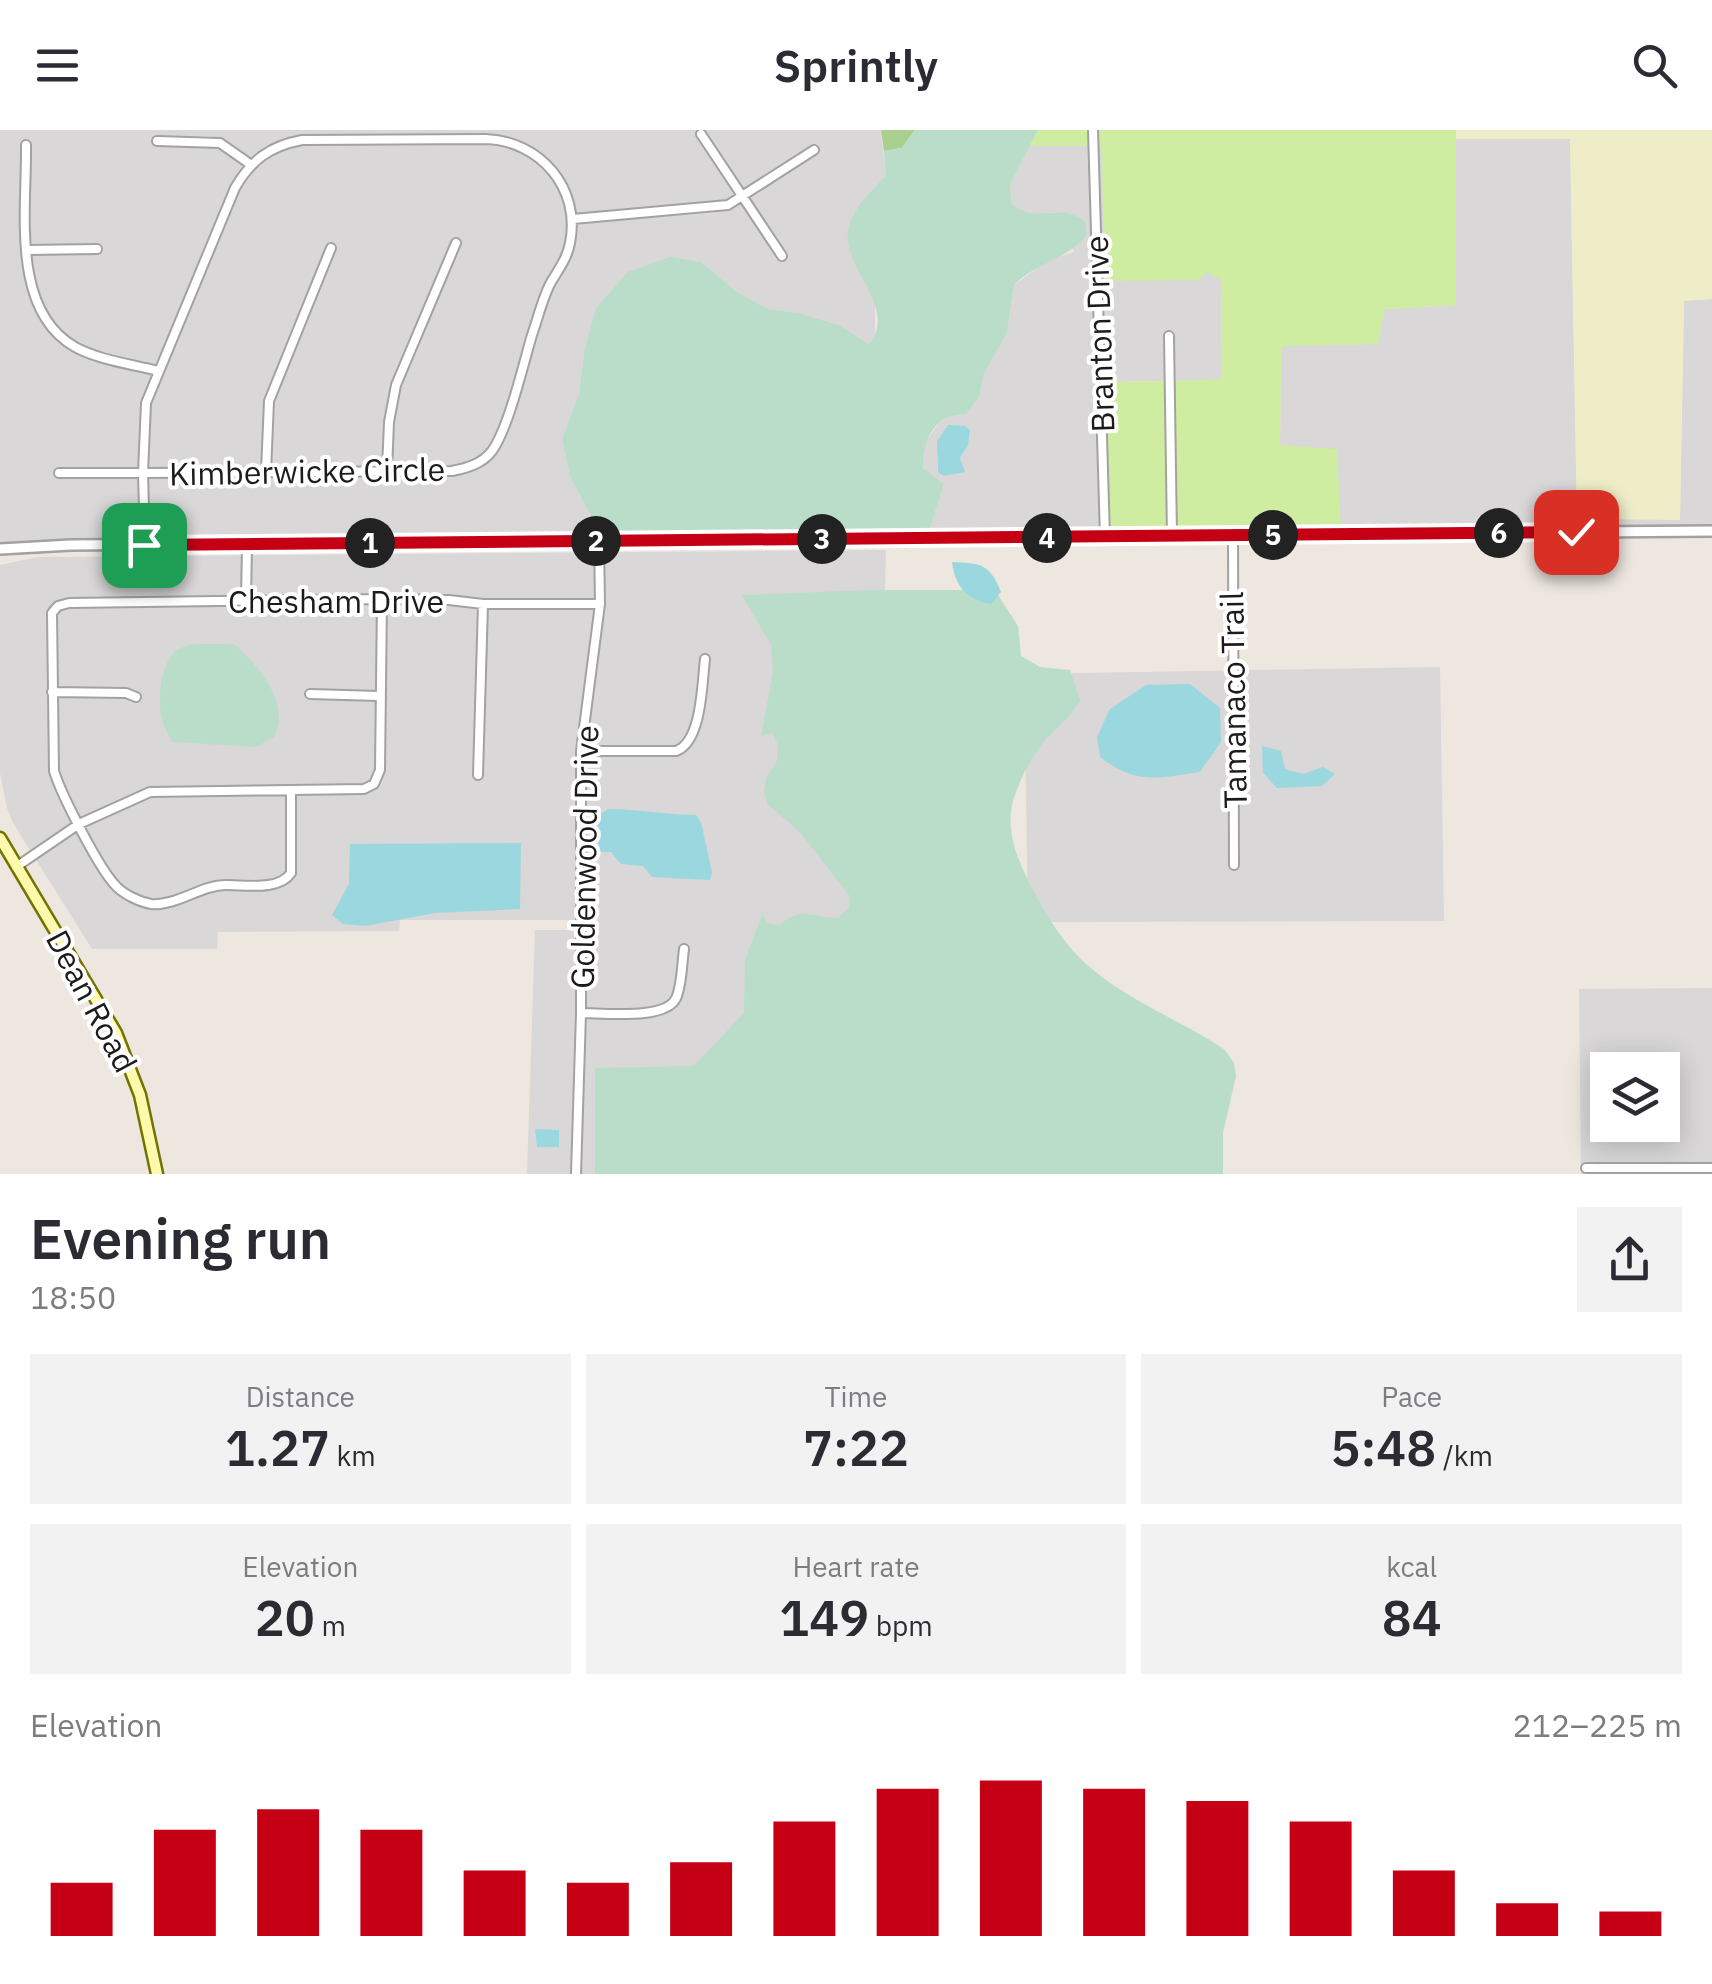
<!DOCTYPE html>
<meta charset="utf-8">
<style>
body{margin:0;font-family:"IBM Plex Sans",sans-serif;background:#f2f2f3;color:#2b2b33;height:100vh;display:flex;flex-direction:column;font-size:38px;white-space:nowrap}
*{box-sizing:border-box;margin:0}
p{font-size:32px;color:#7c7c81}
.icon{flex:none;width:55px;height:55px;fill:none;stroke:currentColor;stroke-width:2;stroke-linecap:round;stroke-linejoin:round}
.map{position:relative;height:1044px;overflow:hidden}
.details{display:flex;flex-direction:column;background:#fff;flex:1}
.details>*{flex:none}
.tools{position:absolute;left:1590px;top:922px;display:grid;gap:20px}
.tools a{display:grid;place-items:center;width:90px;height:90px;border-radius:0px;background:#fff;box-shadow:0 5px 25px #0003;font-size:50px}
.pin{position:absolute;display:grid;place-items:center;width:85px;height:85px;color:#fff;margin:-42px;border-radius:20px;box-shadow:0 5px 15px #0006}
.km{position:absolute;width:50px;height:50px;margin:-25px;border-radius:50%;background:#222;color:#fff;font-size:28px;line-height:50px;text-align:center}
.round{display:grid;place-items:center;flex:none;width:105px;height:105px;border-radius:0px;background:#f2f2f3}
.headline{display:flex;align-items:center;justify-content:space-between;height:170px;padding:0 30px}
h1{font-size:55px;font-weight:600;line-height:75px}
.figures{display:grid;grid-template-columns:repeat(3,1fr);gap:15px;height:170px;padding:10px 30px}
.figures div{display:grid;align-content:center;border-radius:0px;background:#f2f2f3;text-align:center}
.figures b{font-size:50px;font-weight:600}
.figures small{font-size:28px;font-weight:400}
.figures p{font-size:28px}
.chart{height:280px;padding:20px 30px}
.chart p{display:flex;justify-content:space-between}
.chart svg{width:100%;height:180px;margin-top:10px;stroke:#c50015;stroke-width:6}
header{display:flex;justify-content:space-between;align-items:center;height:130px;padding:0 30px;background:#fff;font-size:45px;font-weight:600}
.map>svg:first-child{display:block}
.residential{fill:#d9d7d8;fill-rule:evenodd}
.farmland{fill:#eeedc8}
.grass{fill:#ceeda0}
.forest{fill:#aad090}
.wetland{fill:#baddc9}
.water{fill:#9bd7df}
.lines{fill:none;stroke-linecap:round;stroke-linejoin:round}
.minor-casing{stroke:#a2a2a2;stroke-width:12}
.tertiary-casing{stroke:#a2a2a2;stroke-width:14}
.secondary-casing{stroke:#737300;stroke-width:15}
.minor{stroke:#fff;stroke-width:8}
.tertiary{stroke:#fff;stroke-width:9}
.secondary{stroke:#fef9ac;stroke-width:10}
.route-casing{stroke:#fff;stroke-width:20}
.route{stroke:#c50015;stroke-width:12}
.labels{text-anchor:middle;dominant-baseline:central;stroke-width:8;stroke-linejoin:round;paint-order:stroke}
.street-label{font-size:32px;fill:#1b1b1b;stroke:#fff}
</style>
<header><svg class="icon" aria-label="menu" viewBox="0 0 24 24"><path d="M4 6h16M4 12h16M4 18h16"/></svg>Sprintly<svg class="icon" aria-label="search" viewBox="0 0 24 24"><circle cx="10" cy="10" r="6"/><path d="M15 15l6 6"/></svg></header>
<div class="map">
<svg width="1712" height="1044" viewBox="0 0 1712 1044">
<rect width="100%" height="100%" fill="#ede7df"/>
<path class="residential" d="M0,0H699L696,3L738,65L713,74L576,84L566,52L546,27L517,9L499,5L302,6L275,13L251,28L231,13L210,6L153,7V16L219,17L245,34L231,56L155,236L80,215L62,203L41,176L32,145L31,124L100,123L101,115H31L30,11H22L24,145L35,181L56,209L76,223L152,244L143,271L139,295V338L55,340L56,348L139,347L141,410L0,412Z
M703,0H881L886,45L864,152L875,170V206L869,214L839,195L799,183L768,179L737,162L701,132L584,223L579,263L562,309L570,347L602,406L148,410L147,347L451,345L480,337L496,322L504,306L549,167L569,132L576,93L714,83L742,72L782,132L788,126L749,68L819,22L816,15L745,61Z
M1456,9H1570L1577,389H1680L1684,170L1712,169V397L1341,400L1280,315L1281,215L1378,214L1384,179L1456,175Z
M486,13L514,18L541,33L559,56L569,89L562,128L541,164L497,303L484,323L464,334L451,336H391L393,292L400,256L460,112L454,107L393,253L385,291L384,336L270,338L272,273L336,117L329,113L265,270L263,338H147L150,274L238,60L253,37L277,21L302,15Z
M1030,16H1089L1101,403L928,405L944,354L923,338L922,317L939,293L979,267L984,244L1007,203L1014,155L1049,130L1074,122L1055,82L1037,85L1022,82L1012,74L1010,55ZM970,300L968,316L960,329L938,342L937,319Z
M1097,16L1102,17L1207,141L1221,149L1222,250L1173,251V202H1166V251L1106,252L1108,367Z
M886,420L871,1044H527L535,800H575V790H400L399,801L218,802L217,819H92L13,693L7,678L0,643V435L38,427Z
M1440,537L1444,791L1028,792L1024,544Z
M1712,858V1044H1581L1579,859ZM1608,940H1662V995H1608Z"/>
<path class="farmland" d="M1456,0H1712V169L1684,171L1680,390L1577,389L1570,9H1456Z"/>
<path class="grass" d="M1038,0H1089V16H1030Z
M1097,0H1456V175L1384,179L1378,214L1281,216L1280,315L1337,319L1341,400L1176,402L1173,251L1222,249L1221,150L1207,142L1198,150L1104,151L1102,17L1097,16Z
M1166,251L1168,402L1109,403L1106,252Z"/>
<path class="forest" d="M881,0H915L902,18L884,21Z"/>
<path class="wetland" d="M915,0H1038L1010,55L1012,74C1039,96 1054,71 1085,91L1087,104C1068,130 1038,131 1014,155L1007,203L984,244L979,267L966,284C934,283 922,312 923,338L944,354L928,405L602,406L570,347L562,309L579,263L584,223L596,178L628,142L670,127L701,132L737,162L768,179L799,183L839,195L869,214C900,176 838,137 849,96C855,76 872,60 886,46L884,21L902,18Z
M870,460H973L998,465L1018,496L1021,526L1040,537L1070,540L1080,570C1071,587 1057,596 1045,610C1030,628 1020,649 1013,671C1006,696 1015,723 1026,746C1042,779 1063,815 1092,839C1131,872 1182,891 1224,919L1234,933L1236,946L1223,1003V1044H595V938L694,936L744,883L745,830L762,785L769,794L779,795C804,775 811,788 838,788L850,776L849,765L799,701L767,674L764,660L767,646L777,631L778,615L772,603L761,606L773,542L771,515L742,465Z
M234,514C257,534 292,574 274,607L256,617L172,612C169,606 164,597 162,590C157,571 160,533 177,520C190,511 218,515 234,514Z"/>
<path class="water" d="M948,295L965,296L970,300L968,316L960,328L965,342L944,346L938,342L937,311Z
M952,432C981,433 990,434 1001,462L991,474C966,469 955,456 952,432Z
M1190,554L1220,578L1221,612L1200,642C1158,648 1136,655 1100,627L1097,607L1110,579L1146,555Z
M1262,616L1281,621L1285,639L1303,644L1323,637L1335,644L1322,656L1277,658L1263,643Z
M608,679C638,679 666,685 696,685L701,692L712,742L710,750L652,747L643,736L621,734L611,722H600L593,690Z
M521,713L520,779L435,783L365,796L343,794L332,785L349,754L350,714Z
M535,999L559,1000V1017H537Z"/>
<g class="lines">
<defs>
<path id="minor" d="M1093,0L1105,408
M701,4L782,126
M486,9C540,11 581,58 570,113C567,129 558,140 550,154C542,170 538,188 532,205C523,235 509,297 492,321C482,334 467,338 452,341L143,343L146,273L235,58C251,30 270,16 302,10Z
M157,11L220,13L250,34
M26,15C27,79 10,180 75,217C99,230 131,234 158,241
M573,89L728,75L814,20
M27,120L97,119
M1169,206L1172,407
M387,340L389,292L396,255L456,113
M266,342L269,271L331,118
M59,343H143L145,415
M1233,405L1234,735
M246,470L247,415
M52,562L126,563L136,567
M310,564L379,566
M581,621H676C702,612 702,553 705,529
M478,645L483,474
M291,661V743C279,761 246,755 226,755C201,755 177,776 151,774C140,772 125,765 117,757C100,741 61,664 54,641L52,483L58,476L69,473L382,469L449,470L483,474H600
M16,737L79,694L150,662L364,659L374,654L380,640L382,469
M581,883C604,883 669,891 677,866C682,852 682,834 684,819
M1586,1038H1712
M576,1044L581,883V621L600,474L599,411"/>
<path id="tertiary" d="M0,419L71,415L1712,401"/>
<path id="secondary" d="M0,708L116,903L140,965L157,1044"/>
</defs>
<use href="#minor" class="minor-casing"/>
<use href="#tertiary" class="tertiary-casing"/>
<use href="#secondary" class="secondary-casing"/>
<use href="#minor" class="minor"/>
<use href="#tertiary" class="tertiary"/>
<use href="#secondary" class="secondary"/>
</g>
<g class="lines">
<defs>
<path id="route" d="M144,415L1576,402"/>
</defs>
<use href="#route" class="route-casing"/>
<use href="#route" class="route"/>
</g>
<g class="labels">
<g class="street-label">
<text transform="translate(1099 204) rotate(-92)">Branton Drive</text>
<text transform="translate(307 341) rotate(-1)">Kimberwicke Circle</text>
<text x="336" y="471">Chesham Drive</text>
<text transform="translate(1233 570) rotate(-91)">Tamanaco Trail</text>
<text transform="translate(584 727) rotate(-89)">Goldenwood Drive</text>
<text transform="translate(92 871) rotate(62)">Dean Road</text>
</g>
</g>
</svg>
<div class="tools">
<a><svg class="icon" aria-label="layers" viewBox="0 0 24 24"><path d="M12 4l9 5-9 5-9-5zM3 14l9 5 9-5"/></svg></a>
</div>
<div class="pin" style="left:144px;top:415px;background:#1e9e55"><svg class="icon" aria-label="arrive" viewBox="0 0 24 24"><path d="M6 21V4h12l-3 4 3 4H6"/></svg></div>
<div class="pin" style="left:1576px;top:402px;background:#d93025"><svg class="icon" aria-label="check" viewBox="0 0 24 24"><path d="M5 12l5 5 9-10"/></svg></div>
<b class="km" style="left:370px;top:413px">1</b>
<b class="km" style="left:596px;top:411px">2</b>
<b class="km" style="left:822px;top:409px">3</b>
<b class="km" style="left:1047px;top:408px">4</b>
<b class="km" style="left:1273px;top:405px">5</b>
<b class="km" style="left:1499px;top:403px">6</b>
</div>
<section class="details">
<div class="headline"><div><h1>Evening run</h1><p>18:50</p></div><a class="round"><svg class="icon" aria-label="share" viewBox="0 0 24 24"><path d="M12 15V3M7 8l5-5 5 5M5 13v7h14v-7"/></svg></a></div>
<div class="figures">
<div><p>Distance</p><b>1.27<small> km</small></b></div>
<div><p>Time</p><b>7:22</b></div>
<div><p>Pace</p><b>5:48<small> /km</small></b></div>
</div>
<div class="figures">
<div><p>Elevation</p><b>20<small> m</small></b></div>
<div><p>Heart rate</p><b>149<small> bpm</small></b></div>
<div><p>kcal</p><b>84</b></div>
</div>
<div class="chart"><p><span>Elevation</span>212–225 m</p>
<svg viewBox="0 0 160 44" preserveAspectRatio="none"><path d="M5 44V31M15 44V18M25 44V13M35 44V18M45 44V28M55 44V31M65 44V26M75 44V16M85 44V8M95 44V6M105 44V8M115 44V11M125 44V16M135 44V28M145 44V36M155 44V38"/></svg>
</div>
</section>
